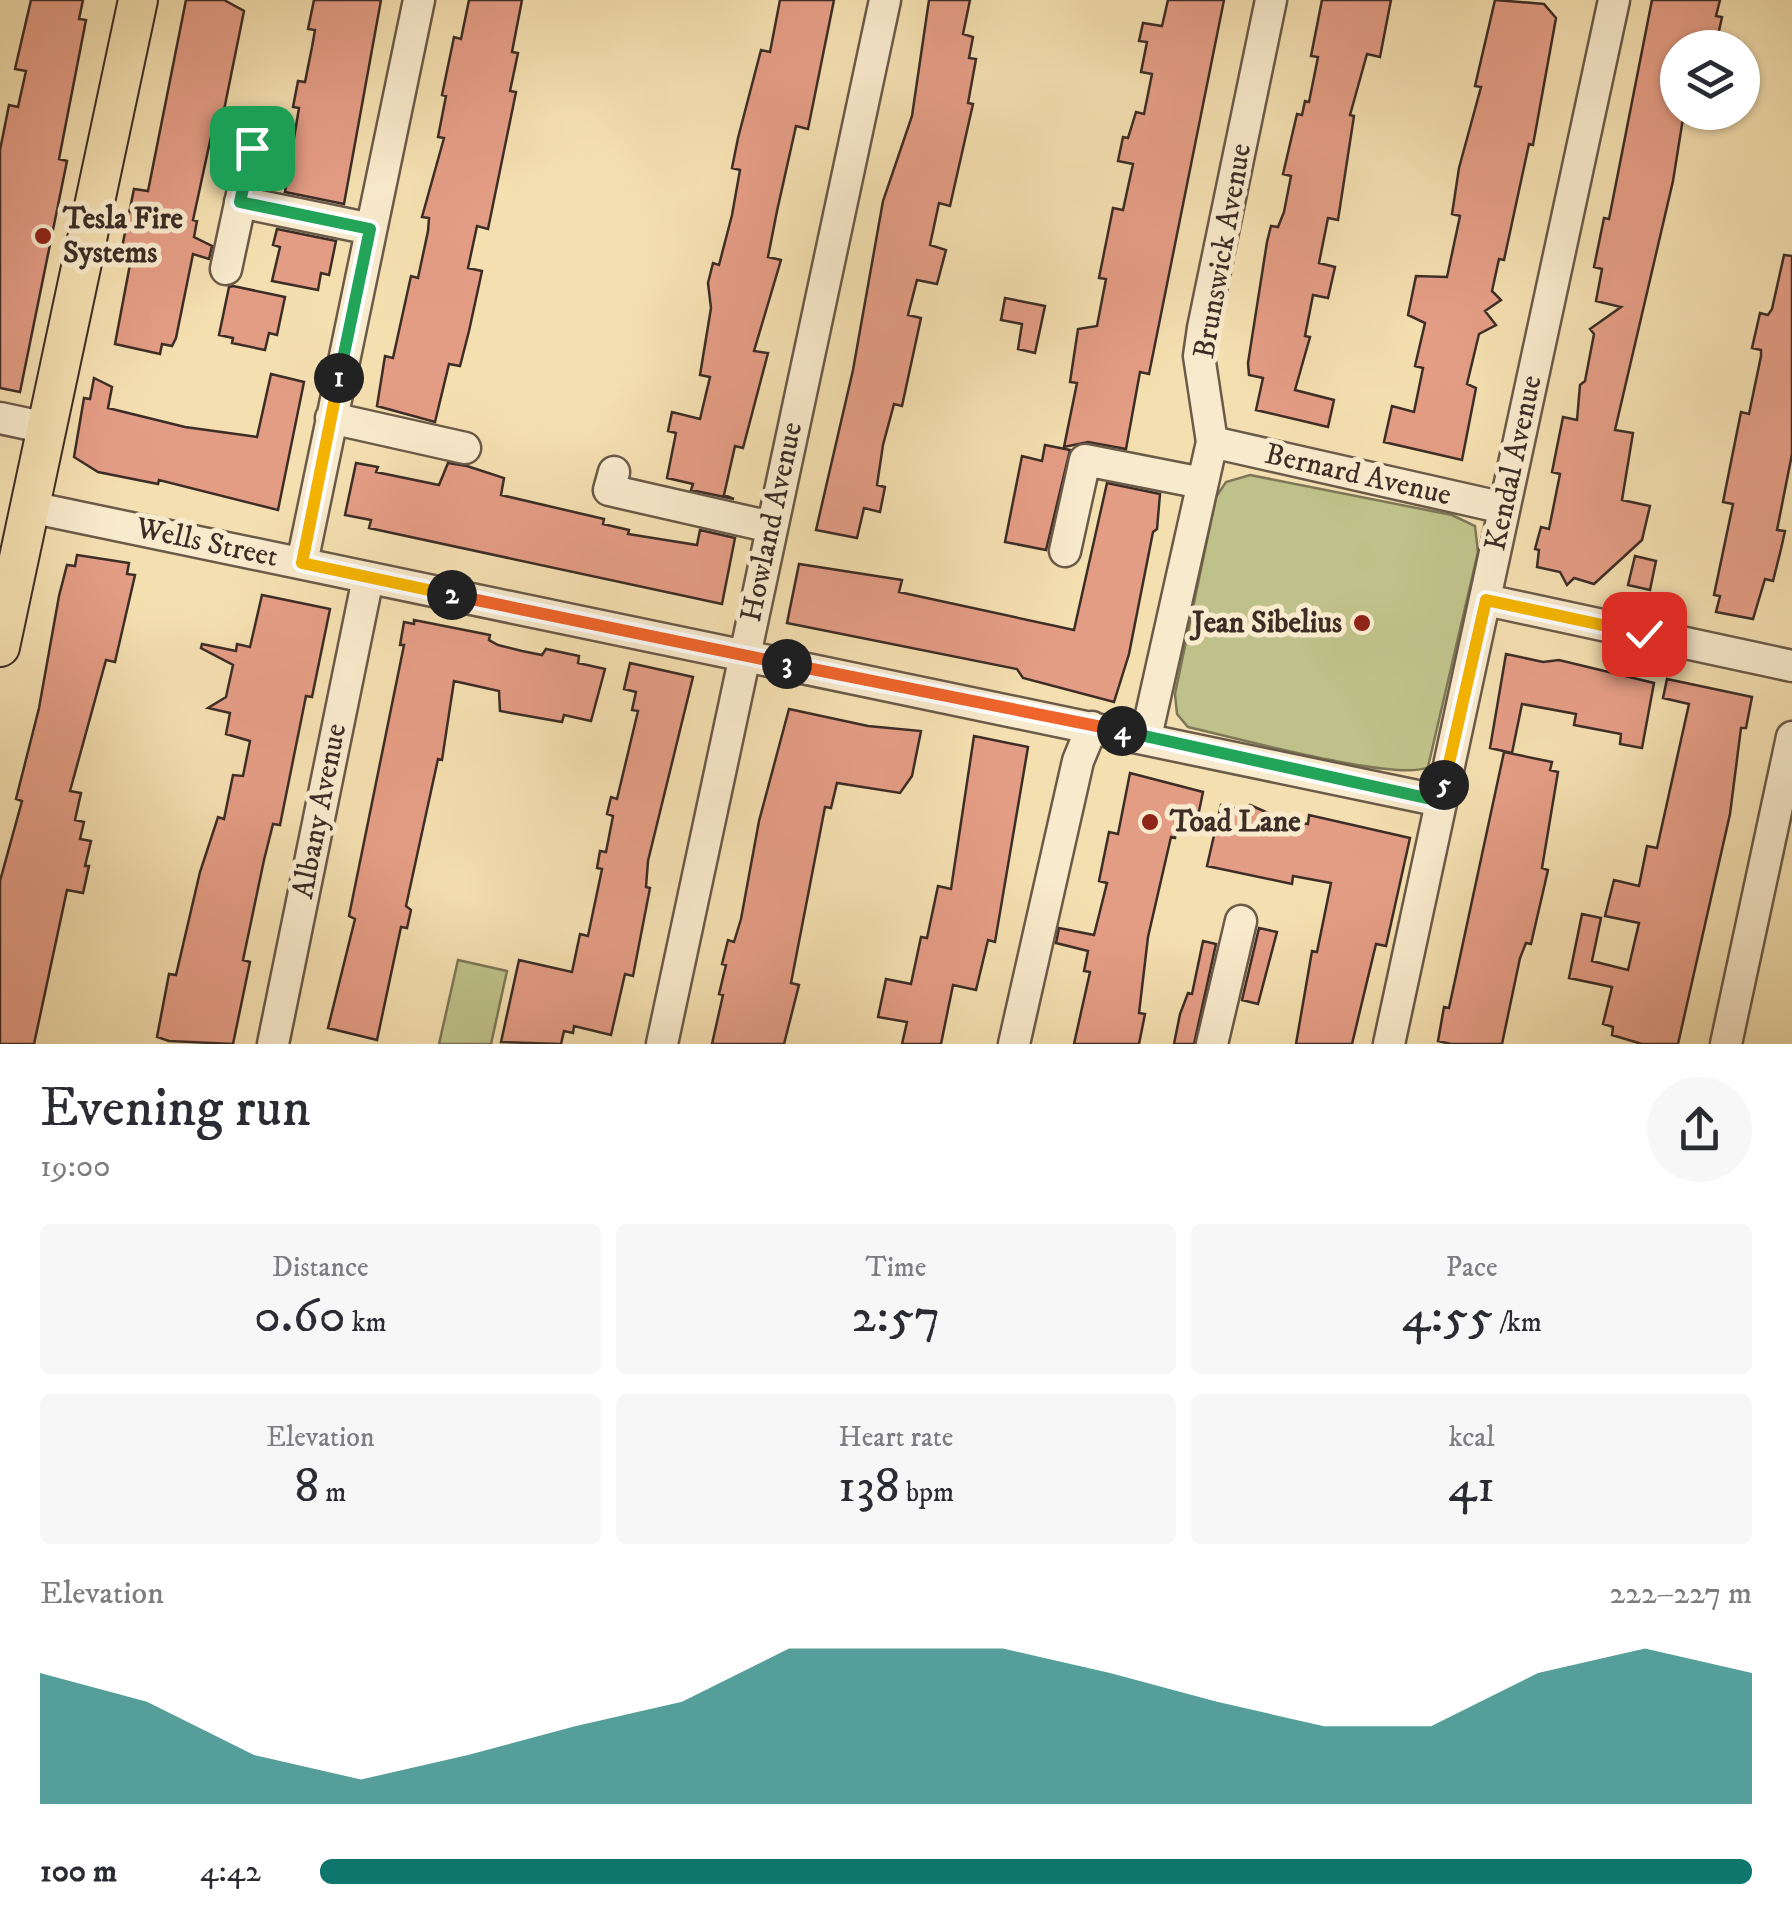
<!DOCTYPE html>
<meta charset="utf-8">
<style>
body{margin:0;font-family:"IM FELL DW Pica",serif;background:#f7f7f7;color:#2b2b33;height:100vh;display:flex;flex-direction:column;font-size:38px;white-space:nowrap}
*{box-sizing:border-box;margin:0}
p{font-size:32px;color:#7c7c81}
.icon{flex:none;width:55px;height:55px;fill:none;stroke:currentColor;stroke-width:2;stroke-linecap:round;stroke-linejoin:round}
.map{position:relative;height:1044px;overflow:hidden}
.drawer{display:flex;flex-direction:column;background:#fff;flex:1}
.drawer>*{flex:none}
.controls{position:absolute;left:1660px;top:30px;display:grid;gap:20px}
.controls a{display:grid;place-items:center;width:100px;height:100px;border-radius:50%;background:#fff;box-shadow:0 2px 8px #0004;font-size:50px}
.pin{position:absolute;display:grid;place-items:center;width:85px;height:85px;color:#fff;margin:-42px;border-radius:20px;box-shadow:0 5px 15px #0006}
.km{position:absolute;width:50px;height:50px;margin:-25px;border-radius:50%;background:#222;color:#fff;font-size:28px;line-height:50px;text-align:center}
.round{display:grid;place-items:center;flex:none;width:105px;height:105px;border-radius:52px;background:#f7f7f7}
.overview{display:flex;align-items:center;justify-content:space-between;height:170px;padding:0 40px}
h1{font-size:55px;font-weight:600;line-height:75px}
.metrics{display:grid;grid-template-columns:repeat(3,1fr);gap:15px;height:170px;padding:10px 40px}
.metrics div{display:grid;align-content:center;border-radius:10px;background:#f7f7f7;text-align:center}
.metrics b{font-size:50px;font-weight:600}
.metrics small{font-size:28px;font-weight:400}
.metrics p{font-size:28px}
.chart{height:280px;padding:20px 40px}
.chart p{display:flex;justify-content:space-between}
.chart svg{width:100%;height:180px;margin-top:10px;fill:#0f766e;opacity:.7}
ul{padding:0 40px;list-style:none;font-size:32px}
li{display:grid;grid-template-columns:160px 120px 1fr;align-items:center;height:75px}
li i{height:25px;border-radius:12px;background:#0f766e}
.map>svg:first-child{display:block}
.green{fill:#bec189;stroke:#7d7758;stroke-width:2.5}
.building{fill:#e49d85;stroke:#3c2d26;stroke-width:2.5}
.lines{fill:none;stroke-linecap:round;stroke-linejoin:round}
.minor-casing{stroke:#6a5a48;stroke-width:35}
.major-casing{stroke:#3c2d26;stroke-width:42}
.minor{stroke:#f8eacc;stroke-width:30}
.major{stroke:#f4dfb0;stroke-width:38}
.split-1-casing{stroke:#fff;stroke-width:20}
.split-2-casing{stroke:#fff;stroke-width:20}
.split-3-casing{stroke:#fff;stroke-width:20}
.split-4-casing{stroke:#fff;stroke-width:20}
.split-5-casing{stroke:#fff;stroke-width:20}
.split-6-casing{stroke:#fff;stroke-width:20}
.split-1{stroke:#22a559;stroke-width:12}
.split-2{stroke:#f5b400;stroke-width:12}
.split-3{stroke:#f0652b;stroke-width:12}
.split-4{stroke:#f0652b;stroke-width:12}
.split-5{stroke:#22a559;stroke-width:12}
.split-6{stroke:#f5b400;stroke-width:12}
.poi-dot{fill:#8f2418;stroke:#f8eacc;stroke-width:4}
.labels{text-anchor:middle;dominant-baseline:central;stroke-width:10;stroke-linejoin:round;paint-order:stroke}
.poi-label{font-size:30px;font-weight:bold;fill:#3c2d26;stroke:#f8eacc;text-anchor:start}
.street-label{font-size:30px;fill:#3c2d26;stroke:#f8eacc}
</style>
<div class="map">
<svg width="1792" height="1044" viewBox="0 0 1792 1044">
<rect width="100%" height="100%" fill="#f4dfb0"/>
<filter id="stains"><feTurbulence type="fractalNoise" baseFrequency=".002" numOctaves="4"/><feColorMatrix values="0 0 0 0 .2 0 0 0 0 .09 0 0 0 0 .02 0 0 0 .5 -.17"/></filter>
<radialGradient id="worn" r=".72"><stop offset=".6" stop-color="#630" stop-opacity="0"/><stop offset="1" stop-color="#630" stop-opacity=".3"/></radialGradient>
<path class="green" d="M1250,475L1452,515L1475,526L1478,552L1428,767C1400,783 1228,736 1188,727L1177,714L1175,694L1216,497L1226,482Z
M458,960L507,971L491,1044H439Z"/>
<path class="building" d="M31,0H83L79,19L86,20L59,159L67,161L20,392L0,388V150L9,105L18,107L26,71L15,69Z
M186,0H224L244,11L222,120L220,124L214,123L193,220L197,221L194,237L212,246L209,259L193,254L176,338L172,346L162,344L160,354L115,344L131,259L120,257L134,189L148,191Z
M314,0H381L344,204L285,192L299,108L293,107L298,81L305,82L312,47L315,30L308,29Z
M469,0H522L512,52L518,53L510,91L516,92L488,229L477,226L468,268L482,271L469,331L460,366L449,364L435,422L377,406L385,356L393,358L411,276L418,278L428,231L429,218L422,217L444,138L438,137L446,96L442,95L454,37L461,39Z
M780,0H834L808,129L796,126L777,211L768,257L781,260L754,351L768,353L743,448L735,446L724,495L734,499L691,490L693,484L667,478L676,433L668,431L672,412L700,419L710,377L700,375L711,308L708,283L713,263L719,265L732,215L740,170L732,168L738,138L761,50L770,52Z
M929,0H970L963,34L973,37L969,58L976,59L968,103L973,104L950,206L939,203L930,245L946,250L937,284L917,280L908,315L921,318L902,406L894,404L883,445L877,485L885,487L880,512L864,508L857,538L816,530L853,370L883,201L912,116Z
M1168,0H1224L1149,374L1140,372L1126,449L1088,442L1064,447L1077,383L1070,382L1078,329L1097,326L1106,279L1099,278L1113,208L1123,210L1133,164L1118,161L1123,137L1128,138L1136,112L1144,114L1152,74L1141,72L1147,42L1139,41L1143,23L1162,26Z
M1322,0H1391L1380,57L1367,54L1350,115L1354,116L1338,220L1328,218L1319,263L1335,267L1328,298L1313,295L1305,336L1310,337L1295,390L1334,400L1328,427L1256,410L1263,378L1249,375L1248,363L1267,242L1271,226L1278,227L1284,212L1291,176L1283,174L1297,114L1302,115L1305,101L1309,102L1318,57L1311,56Z
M1495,0L1544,4L1556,18L1533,145L1529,144L1504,260L1499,259L1492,291L1501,300L1485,311L1496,325L1479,334L1467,384L1476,388L1462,460L1384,442L1392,406L1414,412L1423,368L1415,366L1425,323L1408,315L1416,276L1447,277L1460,216L1452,214L1459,168L1481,87L1475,86Z
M1652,0H1720L1716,16L1722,17L1717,40L1702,36L1700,48H1678V112H1684L1673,181L1615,430L1633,433L1622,500L1650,506L1642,540L1594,584L1574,578L1567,585L1560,572L1537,567L1539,550L1535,549L1541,527L1549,529L1560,474L1552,472L1563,417L1577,420L1580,385L1585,381L1594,334L1590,329L1621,307L1596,301L1602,269L1594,267L1604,218L1609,219Z
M277,229L336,241L329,275L321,273L318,290L272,281L280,247L273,245Z
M1784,255L1792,256V454L1777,530L1785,531L1781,549L1773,581L1765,579L1753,619L1716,612L1720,596L1714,595L1733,504L1723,502L1741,412L1749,414L1761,356V350L1752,348L1760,313L1768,315L1772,309Z
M233,286L285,297L277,335L269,333L265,350L232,343L233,338L219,335L229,287Z
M1005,298L1045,306L1035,353L1018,349L1022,324L1001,320Z
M271,374L304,382L278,510L159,480L158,484L98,472L74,457L84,398L90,399L94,378L112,387L108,408L185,427L257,437Z
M1045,445L1070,450L1046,550L1005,542L1022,456L1042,461Z
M356,463L378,467L376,472L439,485L448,463L467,466L504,478L501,495L604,519L603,524L629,530L628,534L697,545L700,530L735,538L722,604L369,528L371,520L345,515Z
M1107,483L1160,494L1157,529L1153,532L1129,654L1114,702L1023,678L1017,669L787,623L799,564L902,580L899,592L1074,630Z
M77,555L129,563L127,574L135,575L115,662L106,660L70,791L81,793L75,820L84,822L80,839L91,841L85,866H89L83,893L67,890L34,1044H0V881L22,801L16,799L39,708L59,596L67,565L75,566Z
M1635,556L1656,561L1650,590L1628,585Z
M262,595L330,609L312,697L306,696L280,825L273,824L264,860L243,960L250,962L233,1044L169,1041L157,1037L169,974L176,975L200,872L218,817L224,819L233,775L243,776L250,741L226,734L230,713L208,708L226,697L233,665L201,648L202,644L236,651L237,644L250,647Z
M414,620L490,635L489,640L498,645L522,651L542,655L546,649L579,656L578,663L605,669L591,721L564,715L562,722L500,711L499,691L454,681L442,760L438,759L406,906L411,910L407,928L401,927L377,1040L328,1028L355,919L349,916L404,645H400L404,622L414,624Z
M1506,654L1543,662L1559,660L1654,683L1642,748L1620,744L1621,734L1574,725L1576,714L1522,704L1512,753L1490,748Z
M630,663L693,677L648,861L646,887L650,888L633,976L625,974L611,1035L574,1026L573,1033L564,1031L561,1044L501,1042L519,960L572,972L580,934L588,936L602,869L597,868L600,851L606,852L613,816L607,814L611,797L617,799L638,711L632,710L636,692L624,689Z
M1667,679L1752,697L1746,728H1741L1730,814L1678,1044H1642L1612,1035L1613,1027L1603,1024L1612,987L1569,978L1582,914L1601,918L1592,961L1628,970L1639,923L1605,916L1614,880L1639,886L1647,846L1657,848L1689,704L1663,698Z
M789,709L868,726L921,731L912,776L900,793L837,783L831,808L825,807L791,983L799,985L784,1044H712L723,995L719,994L726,965L722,964L728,940L734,942L741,919L759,821Z
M974,736L1028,747L995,942L988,940L976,990L953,985L941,1044H902L907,1022L878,1017L886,979L911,984L921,937L927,938L938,886L951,889Z
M1504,752L1552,762L1550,770L1558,772L1542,868L1548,870L1531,944L1526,943L1520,958L1502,1044H1451L1438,1041L1444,1007L1449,1008Z
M1130,773L1203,792L1198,816L1180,812L1175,838L1171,837L1148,937L1139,1013L1145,1014L1139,1044H1074L1090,972L1084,971L1088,951L1056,943L1059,928L1094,935L1107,883L1099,881L1109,832L1118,834Z
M1221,805L1242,810L1250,805L1284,820L1308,824L1309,815L1410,838L1386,946L1376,944L1352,1044H1296L1312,951L1317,952L1331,883L1293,876L1292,884L1207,866Z
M1259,928L1277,932L1258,1004L1242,1000Z
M1203,941L1216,944L1194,1044H1174L1180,1014L1188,993L1192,994Z"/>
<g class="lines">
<defs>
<path id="minor" d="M240,202L371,229
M226,269L252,148
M0,418L47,428
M331,418L465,448
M1212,442L1504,508
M614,472L609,490L771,527
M30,507L1441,801
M1065,551L1085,460L1202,483
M302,563L419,0
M1486,600L1792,666
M1146,737L1212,442L1199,356L1203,328L1271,0
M273,1044L368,578
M662,1044L885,0
M1014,1044L1078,761L1092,727
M1212,1044L1241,921
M1389,1044L1614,0
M1726,1044L1792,737"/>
<path id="major" d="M0,647L138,0"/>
</defs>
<use href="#minor" class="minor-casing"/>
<use href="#major" class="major-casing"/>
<use href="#minor" class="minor"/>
<use href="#major" class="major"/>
</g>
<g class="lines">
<defs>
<path id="split-1" d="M252,148L240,202L370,229L339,378"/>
<path id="split-2" d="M339,378L302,563L452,595"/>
<path id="split-3" d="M452,595L787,664"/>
<path id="split-4" d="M787,664L1122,731"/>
<path id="split-5" d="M1122,731L1440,801L1444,785"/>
<path id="split-6" d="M1444,785L1486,600L1644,634"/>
</defs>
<use href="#split-1" class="split-1-casing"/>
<use href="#split-2" class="split-2-casing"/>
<use href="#split-3" class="split-3-casing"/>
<use href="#split-4" class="split-4-casing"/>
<use href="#split-5" class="split-5-casing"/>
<use href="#split-6" class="split-6-casing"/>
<use href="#split-1" class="split-1"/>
<use href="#split-2" class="split-2"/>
<use href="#split-3" class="split-3"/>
<use href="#split-4" class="split-4"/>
<use href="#split-5" class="split-5"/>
<use href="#split-6" class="split-6"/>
</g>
<g class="poi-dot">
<circle cx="43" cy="236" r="10"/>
<circle cx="1362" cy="623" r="10"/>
<circle cx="1150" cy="822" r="10"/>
</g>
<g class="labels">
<g class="poi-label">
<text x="63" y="219">Tesla Fire<tspan x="63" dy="34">Systems</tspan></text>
<text x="1342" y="623" text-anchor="end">Jean Sibelius</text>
<text x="1170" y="822">Toad Lane</text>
</g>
<g class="street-label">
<text transform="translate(1223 251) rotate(-80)">Brunswick Avenue</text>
<text transform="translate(1514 463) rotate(-78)">Kendal Avenue</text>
<text transform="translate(1358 475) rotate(13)">Bernard Avenue</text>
<text transform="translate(772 522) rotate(-78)">Howland Avenue</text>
<text transform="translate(207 543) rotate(12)">Wells Street</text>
<text transform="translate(320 811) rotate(-79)">Albany Avenue</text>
</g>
</g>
<rect width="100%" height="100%" filter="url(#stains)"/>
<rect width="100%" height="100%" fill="url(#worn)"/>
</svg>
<div class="controls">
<a><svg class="icon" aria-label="layers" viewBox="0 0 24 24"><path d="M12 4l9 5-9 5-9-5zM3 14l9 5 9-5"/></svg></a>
</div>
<div class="pin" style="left:252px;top:148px;background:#1e9e55"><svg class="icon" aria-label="arrive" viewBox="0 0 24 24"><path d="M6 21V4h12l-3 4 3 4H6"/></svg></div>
<div class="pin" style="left:1644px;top:634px;background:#d93025"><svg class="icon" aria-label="check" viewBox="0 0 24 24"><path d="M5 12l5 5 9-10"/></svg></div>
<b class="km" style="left:339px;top:378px">1</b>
<b class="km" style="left:452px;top:595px">2</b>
<b class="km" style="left:787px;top:664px">3</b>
<b class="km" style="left:1122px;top:731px">4</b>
<b class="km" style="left:1444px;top:785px">5</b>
</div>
<section class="drawer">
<div class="overview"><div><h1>Evening run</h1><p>19:00</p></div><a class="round"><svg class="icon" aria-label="share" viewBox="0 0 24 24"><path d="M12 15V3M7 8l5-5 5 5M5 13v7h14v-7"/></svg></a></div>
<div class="metrics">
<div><p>Distance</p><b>0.60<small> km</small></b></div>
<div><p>Time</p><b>2:57</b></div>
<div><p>Pace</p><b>4:55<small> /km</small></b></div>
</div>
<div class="metrics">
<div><p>Elevation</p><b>8<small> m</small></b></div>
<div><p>Heart rate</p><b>138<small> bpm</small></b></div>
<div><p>kcal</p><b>41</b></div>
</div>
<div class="chart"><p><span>Elevation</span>222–227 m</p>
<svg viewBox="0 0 160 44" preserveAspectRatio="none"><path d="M0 44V12L10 19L20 32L30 38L40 32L50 25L60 19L70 6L80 6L90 6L100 12L110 19L120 25L130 25L140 12L150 6L160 12V44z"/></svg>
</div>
<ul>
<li><b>100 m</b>4:42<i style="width:100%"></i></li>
</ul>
</section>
